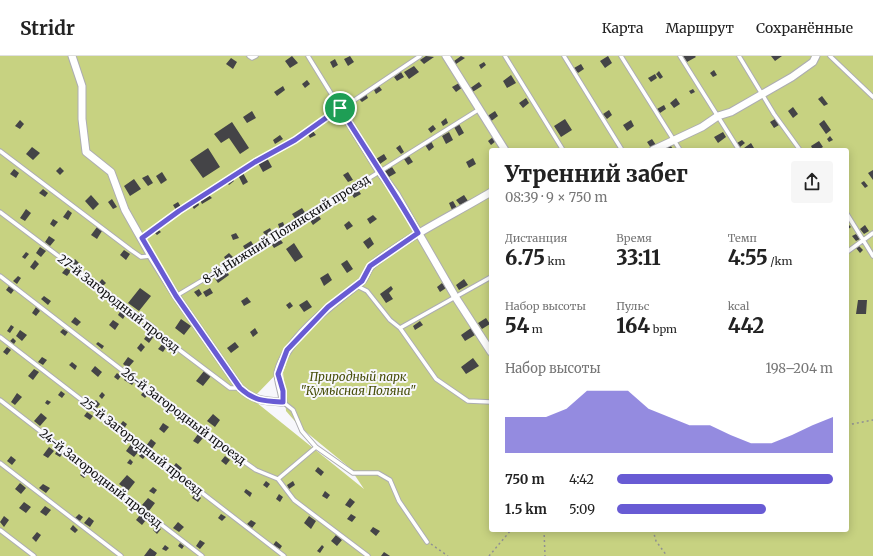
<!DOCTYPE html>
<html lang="ru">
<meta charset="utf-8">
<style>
body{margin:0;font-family:Merriweather,serif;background:#f6f6f6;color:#222;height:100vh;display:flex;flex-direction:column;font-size:15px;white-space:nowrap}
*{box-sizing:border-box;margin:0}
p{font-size:13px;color:#767676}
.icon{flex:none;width:22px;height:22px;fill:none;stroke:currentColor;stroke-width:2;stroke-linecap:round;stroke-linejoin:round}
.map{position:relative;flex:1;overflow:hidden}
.side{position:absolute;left:489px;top:92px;width:360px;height:384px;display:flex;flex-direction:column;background:#fff;border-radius:4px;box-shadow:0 2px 10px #0003}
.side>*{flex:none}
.pin{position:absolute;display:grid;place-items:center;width:34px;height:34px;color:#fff;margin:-17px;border:2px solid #fff;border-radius:50%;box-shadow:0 1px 4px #0007}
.round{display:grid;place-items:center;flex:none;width:42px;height:42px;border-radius:4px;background:#f6f6f6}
.head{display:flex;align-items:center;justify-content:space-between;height:68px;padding:0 16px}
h1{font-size:22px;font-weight:800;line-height:30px}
.metrics{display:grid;grid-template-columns:repeat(3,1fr);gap:6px;height:68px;padding:4px 16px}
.metrics div{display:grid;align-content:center}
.metrics b{font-size:20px;font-weight:800}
.metrics small{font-size:11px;font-weight:400}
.metrics p{font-size:11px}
.chart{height:112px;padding:8px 16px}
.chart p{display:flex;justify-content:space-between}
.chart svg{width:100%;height:72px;margin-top:4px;fill:#685bd4;opacity:.7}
ul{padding:0 16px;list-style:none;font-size:13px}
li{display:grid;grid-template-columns:64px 48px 1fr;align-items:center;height:30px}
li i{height:10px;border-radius:5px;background:#685bd4}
header{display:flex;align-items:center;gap:24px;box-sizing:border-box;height:56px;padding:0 20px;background:#fff;border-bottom:1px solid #e0e0e0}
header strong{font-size:19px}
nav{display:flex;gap:22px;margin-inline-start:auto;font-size:14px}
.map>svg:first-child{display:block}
.green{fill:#c7d281;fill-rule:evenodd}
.building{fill:#444447}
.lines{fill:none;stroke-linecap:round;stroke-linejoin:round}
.lane-casing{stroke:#adadb1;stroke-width:5.5}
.street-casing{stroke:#adadb1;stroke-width:9}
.path{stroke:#909093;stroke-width:1.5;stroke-dasharray:2 3;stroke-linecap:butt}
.lane{stroke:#fff;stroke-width:3.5}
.street{stroke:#fff;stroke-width:7}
.route-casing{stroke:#fff;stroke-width:8}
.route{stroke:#685bd4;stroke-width:5}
.labels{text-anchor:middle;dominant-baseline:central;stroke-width:4;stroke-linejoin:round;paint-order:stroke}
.street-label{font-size:12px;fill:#0e0e0f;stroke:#f7f7fb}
.park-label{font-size:12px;font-style:italic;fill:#484f0a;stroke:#f7f7fb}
</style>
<header>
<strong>Stridr</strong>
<nav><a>Карта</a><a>Маршрут</a><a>Сохранённые</a></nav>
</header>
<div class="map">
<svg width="873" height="500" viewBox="0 0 873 500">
<rect width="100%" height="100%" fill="#f7f7fb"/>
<path class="green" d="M0,0H873V500H0ZM491,94H847V474H491ZM286,308L283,316L286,355L300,371L350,412L364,433L252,343Z"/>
<path class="building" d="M292,0L298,7L290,12L285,5Z
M350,0L354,6L348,10L344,3Z
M426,0L434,1L424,8L420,4Z
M461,0L465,2L456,8L454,5Z
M608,0L612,7L605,12L600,5Z
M683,0H695L696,1L687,6Z
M771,0H782L775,5Z
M231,2L237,6L233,13L226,8Z
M335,3L338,9L333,12L330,6Z
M484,6L486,9L481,13L479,9Z
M581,8L584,13L578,17L574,12Z
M414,10L419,16L409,23L404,16Z
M714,14L717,19L713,21L710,17Z
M659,15L663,21L660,23L656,18Z
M401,16L404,21L397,25L394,21Z
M655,18L657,22L651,26L648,22Z
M511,19L516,27L507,32L503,25Z
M307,24L310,28L305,32L302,28Z
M479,26L482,30L471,37L469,33Z
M459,27L463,31L456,36L452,31Z
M283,30L285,34L277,40L274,36Z
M379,30L382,34L376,38L374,34Z
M693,33L695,36L691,38L689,35Z
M366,38L368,42L362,46L359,43Z
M822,40L828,48L824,50L818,43Z
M526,42L529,47L523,52L519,47Z
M676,42L680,48L674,52L670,47Z
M350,49L354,55L348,59L344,53Z
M664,49L666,53L660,57L657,53Z
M793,51L798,58L793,62L788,55Z
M609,54L612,59L607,63L603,58Z
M252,55L256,62L247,67L243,61Z
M495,55L498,60L490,66L486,61Z
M446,62L448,67L443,70L441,66Z
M565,63L572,74L561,81L554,70Z
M775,63L779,69L774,72L770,66Z
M20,64L24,68L20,73L15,70Z
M631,64L634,70L627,75L623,69Z
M824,64L831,74L826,78L819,68Z
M232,66L249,92L240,98L229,82L221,87L214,78Z
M459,68L464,77L459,80L454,71Z
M433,69L436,73L431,77L428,73Z
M312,74L316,79L310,82L307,77Z
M449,76L453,84L446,88L442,80Z
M723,76L726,81L718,87L714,81Z
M280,79L283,83L275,88L273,84Z
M830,80L833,84L829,86L827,83Z
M493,81L496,85L491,89L488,85Z
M652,83L656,89L651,92L647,86Z
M742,84L745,87L740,91L737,87Z
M431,85L434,91L429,95L425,89Z
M819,85L823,91L818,94H813L811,90Z
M751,87L754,92L745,94L744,92Z
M400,89L404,96L401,98L396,92Z
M670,89L673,93L666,94L665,92Z
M32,91L40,97L33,104L26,98Z
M208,92L220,111L203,122L190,104Z
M384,98L387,103L380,108L376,103Z
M409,100L413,106L408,109L404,103Z
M267,102L272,111L263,116L258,107Z
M473,102L476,108L469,112L466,106Z
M60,111L64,115L60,119L56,115Z
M392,111L396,117L389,121L385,115Z
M14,113L19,117L16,122L10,118Z
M873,114V124L868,117Z
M162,116L167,124L161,128L156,120Z
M348,116L353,124L348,126L343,119Z
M243,117L248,126L243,129L238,119Z
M148,119L153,127L148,130L142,122Z
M134,123L141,133L130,140L124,130Z
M233,123L234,125L229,129L227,127Z
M864,125L868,130L865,132L861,127Z
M357,132L361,138L354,142L351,137Z
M43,133L48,137L45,141L39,137Z
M91,139L99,148L93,154L85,145Z
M209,139L212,142L202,148L200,144Z
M464,139L468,145L460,149L456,144Z
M112,143L117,151L113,153L108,146Z
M453,145L457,152L452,154L449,147Z
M178,146L181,151L176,154L173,149Z
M198,146L199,149L194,153L192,150Z
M302,152L306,158L296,164L292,158Z
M26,153L31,157L25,165L20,162Z
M68,154L72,157L68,164L63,161Z
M317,157L321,163L313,169L309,163Z
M373,159L377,163L370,168L367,163Z
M53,163L58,166L54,171L50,168Z
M349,165L353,170L347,174L344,169Z
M283,166L285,171L280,174L278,168Z
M847,167L851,171L847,174Z
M865,169L869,175L864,178L860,173Z
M97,171L102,175L97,183L91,179Z
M270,172L272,176L266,180L263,176Z
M158,173L161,176L157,179L154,176Z
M236,177L239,182L233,184L231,179Z
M856,178L860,183L856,185L852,180Z
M49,180L55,184L50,190L45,186Z
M278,180L283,187L274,192L270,186Z
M370,181L374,188L368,193L363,186Z
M251,185L254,190L246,195L243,190Z
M294,187L303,201L295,206L286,193Z
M859,190L863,194L860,197L856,192Z
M40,191L46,195L41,201L36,197Z
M124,194L130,198L126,204L120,199Z
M26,196L29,198L25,203L22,201Z
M229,197L233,201L227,206L224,201Z
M75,203L79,207L76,210L72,207Z
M35,204L39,208L34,214L30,211Z
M347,204L353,213L347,217L341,208Z
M66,212L71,215L67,220L62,217Z
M226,214L229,219L218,227L214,221Z
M328,217L332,224L324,230L320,222Z
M18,220L21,222L17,228L13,225Z
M102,223L106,227L102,231L98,228Z
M464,223L468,229L459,234L456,229Z
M442,227L446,232L440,236L437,231Z
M9,230L14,234L11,238L6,234Z
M391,230L393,233L389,237L393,243L386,247L380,238Z
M140,232L151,240L139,255L128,247Z
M210,232L213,237L206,241L203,236Z
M199,233L202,238L198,241L194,236Z
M44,240L51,245L48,249L41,243Z
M247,241L251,246L244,250L241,245Z
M307,244L312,251L304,256L299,249Z
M858,244H867L866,258H856Z
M290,246L293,250L289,253L286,249Z
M36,251L40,255L36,260L32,257Z
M121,254L126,258L123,263L118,259Z
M75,261L81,266L77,270L71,266Z
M486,262L490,268L482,273L478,267Z
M181,263L191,270L184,279L175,272Z
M113,264L119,268L115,274L109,269Z
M420,265L423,269L415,274L413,270Z
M11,269L14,271L10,277L7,275Z
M255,272L258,277L253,281L250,276Z
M471,272L475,279L465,285L461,279Z
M63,273L68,276L65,280L60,276Z
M20,274L27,279L22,285L16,280Z
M149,276L154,280L149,287L144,283Z
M13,282L16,285L14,288L10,285Z
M98,286L104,290L102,293L96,288Z
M235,286L239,291L231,297L227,292Z
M141,287L145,291L141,296L137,292Z
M163,287L167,290L163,296L158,293Z
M7,291L11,294L7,299L3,296Z
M42,301L47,304L43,309L38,306Z
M128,301L134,305L128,312L123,308Z
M473,302L479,310L466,318L461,311Z
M72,306L77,310L75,314L69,309Z
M95,310L102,316L98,321L91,315Z
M34,313L39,316L33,324L28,320Z
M204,315L211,320L203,330L196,325Z
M117,317L121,320L118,324L114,321Z
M127,319L135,325L132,329L124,324Z
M145,333L149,337L145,342L141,339Z
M61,335L65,338L62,342L58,339Z
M102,336L105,339L102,343L99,340Z
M17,337L22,341L15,349L11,346Z
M47,344L51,346L48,349L45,347Z
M96,344L100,348L97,352L92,348Z
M87,356L93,360L90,364L84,360Z
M41,357L47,362L40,370L34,365Z
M213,358L220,364L215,371L207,365Z
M123,365L127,368L124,373L119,370Z
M163,367L169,371L164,377L159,373Z
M198,378L203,382L198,388L193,385Z
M151,383L156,387L151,394L146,390Z
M131,388L139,395L134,401L126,395Z
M49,391L54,395L48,402L43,399Z
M58,393L63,397L60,401L55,398Z
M142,396L146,399L143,403L139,400Z
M11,400L16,404L12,409L7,405Z
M225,400L230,404L226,409L221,405Z
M130,403L133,406L131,409L127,407Z
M176,407L182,412L179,416L173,411Z
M318,411L324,416L321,420L315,415Z
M83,416L87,419L84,422L80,419Z
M127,419L135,426L128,435L119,428Z
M266,425L270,428L267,432L263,429Z
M293,425L295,429L289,433L287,429Z
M20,427L26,432L21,438L15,433Z
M43,428L50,432L46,437L39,432Z
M153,431L157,434L154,438L149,435Z
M246,433L252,437L250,441L244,436Z
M325,435L330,439L327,443L322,440Z
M196,437L201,442L198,446L192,442Z
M279,438L283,441L280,446L276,443Z
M148,442L155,447L149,455L142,449Z
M350,442L355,446L350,452L345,449Z
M24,446L31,451L26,457L19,452Z
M45,450L51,454L46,460L40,456Z
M79,458L83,461L80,465L75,462Z
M221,458L226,461L222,465L218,462Z
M351,458L356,461L352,466L347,463Z
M140,459L146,464L142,469L136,464Z
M4,460L9,464L4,471L0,466Z
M309,460L316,465L311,473L304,467Z
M89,461L94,465L90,471L84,467Z
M251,464L256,467L252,472L247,468Z
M178,466L184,471L179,476L173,472Z
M73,469L78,474L75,477L70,473Z
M156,470L161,473L157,478L153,474Z
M373,471L380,475L376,480L370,475Z
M37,476L41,479L36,486L32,482Z
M336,479L342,484L337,490L331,485Z
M200,484L205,487L200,493L196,490Z
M276,485L282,490L280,493L273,489Z
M180,487L184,490L182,493L178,490Z
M165,489L169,492L166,495L162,493Z
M322,489L324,491L320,497L317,495Z
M150,492L157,497L155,500H144Z
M384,496L390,500H381Z"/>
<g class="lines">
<defs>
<path id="lane" d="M249,0L252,2L256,0
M308,0L340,52
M505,0L563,94
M564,0L622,94
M621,0L680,94
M680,0L739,94
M739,0L774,58L800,94
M830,0L873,41
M0,95L131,194L141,201L150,200
M0,156L154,272L157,277L230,332H240
M847,158L873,200
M142,182L179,155L255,106L295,84L420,0
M847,196L873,177
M0,220L206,379L256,414L278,423L294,444L368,500
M357,230L367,235L390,264L400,272L436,323L468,345L491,346
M176,240L280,178L478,54
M400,272L491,221
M0,281L284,500
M0,344L202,500
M283,346L293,354L302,375L316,391L353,417H378L390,424L399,445L427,486
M0,407L121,500
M278,423L316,391
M0,474L34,500"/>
<path id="street" d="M72,0L82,30V63L86,96L111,116L125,154L151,200L176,240L240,332C254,345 264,345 283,346C283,337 277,323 278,316C287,281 333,248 361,226C366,222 367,213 372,209C408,180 451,160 491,136
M446,0L505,94
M340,52L379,115L396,138L456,242L491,296
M653,94L702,71L718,60L731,56L792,21L813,6L816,0"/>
</defs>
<use href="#lane" class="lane-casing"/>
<use href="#street" class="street-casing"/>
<path class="path" d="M847,369L873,364
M544,474L545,500
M653,474L656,485L667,500
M431,488L448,500
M489,500L511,474"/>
<use href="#lane" class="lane"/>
<use href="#street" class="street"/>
</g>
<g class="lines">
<defs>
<path id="route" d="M340,52C366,94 394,135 418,177L370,210L362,225L328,251L287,294L278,318L283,335V346C264,345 254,345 240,332L176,240L142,182L179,155L255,106L295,84Z"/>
</defs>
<use href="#route" class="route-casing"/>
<use href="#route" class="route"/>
</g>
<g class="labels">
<g class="street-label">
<text transform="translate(286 173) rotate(-32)">8-й Нижний Полянский проезд</text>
<text transform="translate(119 247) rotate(38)">27-й Загородный проезд</text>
<text transform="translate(184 360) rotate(37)">26-й Загородный проезд</text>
<text transform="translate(142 390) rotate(38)">25-й Загородный проезд</text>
<text transform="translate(101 422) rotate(38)">24-й Загородный проезд</text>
</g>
<g class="park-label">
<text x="358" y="320">Природный парк<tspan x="358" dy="14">"Кумысная Поляна"</tspan></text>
</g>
</g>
</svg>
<div class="pin" style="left:340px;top:52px;background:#1e9e55"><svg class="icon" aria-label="arrive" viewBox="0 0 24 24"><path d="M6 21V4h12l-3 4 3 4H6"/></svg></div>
<section class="side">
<div class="head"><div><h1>Утренний забег</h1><p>08:39 · 9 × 750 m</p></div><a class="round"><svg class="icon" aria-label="share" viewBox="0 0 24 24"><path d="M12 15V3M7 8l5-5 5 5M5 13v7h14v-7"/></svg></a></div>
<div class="metrics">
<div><p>Дистанция</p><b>6.75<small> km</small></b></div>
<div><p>Время</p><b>33:11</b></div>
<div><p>Темп</p><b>4:55<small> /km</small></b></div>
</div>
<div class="metrics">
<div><p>Набор высоты</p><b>54<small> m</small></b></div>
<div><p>Пульс</p><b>164<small> bpm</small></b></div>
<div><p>kcal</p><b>442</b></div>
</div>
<div class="chart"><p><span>Набор высоты</span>198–204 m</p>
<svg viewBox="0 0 160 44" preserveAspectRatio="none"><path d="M0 44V22L10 22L20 22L30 17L40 6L50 6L60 6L70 17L80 22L90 27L100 27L110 33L120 38L130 38L140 33L150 27L160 22V44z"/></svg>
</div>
<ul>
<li><b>750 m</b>4:42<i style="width:100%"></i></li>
<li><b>1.5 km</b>5:09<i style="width:69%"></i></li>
</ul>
</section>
</div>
